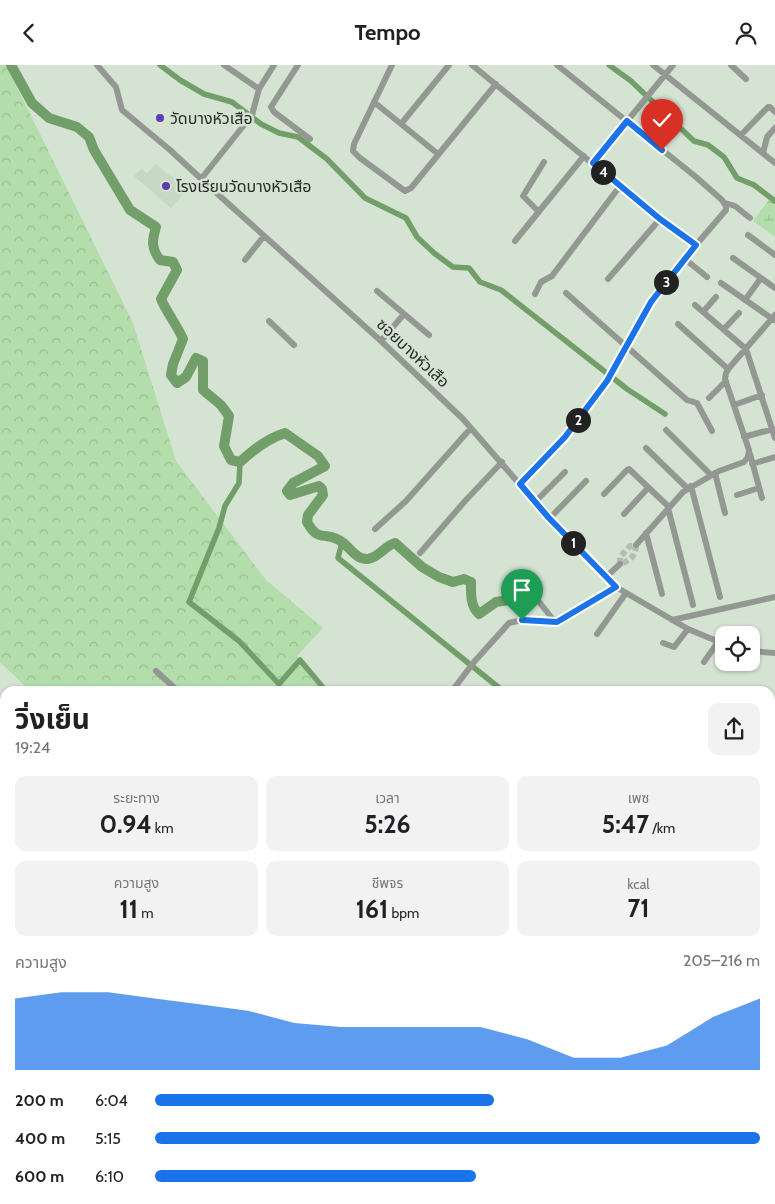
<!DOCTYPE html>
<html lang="th">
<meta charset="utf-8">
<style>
body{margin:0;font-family:Cabin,"Noto Sans Thai",sans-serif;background:#f2f2f2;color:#202124;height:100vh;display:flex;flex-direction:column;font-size:19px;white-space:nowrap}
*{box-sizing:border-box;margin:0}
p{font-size:16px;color:#757577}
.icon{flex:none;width:28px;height:28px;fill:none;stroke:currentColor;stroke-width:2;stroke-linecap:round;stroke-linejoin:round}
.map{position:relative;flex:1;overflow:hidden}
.panel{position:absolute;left:0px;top:621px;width:775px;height:519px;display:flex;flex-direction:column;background:#fff;border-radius:15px 15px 0 0;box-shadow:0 1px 4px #0004}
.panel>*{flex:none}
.tools{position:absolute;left:715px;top:561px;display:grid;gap:10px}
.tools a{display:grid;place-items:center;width:45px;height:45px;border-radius:10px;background:#fff;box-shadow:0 1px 4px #0004;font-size:25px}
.pin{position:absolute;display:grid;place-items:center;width:42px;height:42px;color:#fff;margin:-51px -21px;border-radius:50% 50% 50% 0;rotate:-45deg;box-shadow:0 0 5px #0007}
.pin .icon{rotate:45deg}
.km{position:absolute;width:25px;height:25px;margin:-12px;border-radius:50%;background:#222;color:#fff;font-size:14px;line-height:25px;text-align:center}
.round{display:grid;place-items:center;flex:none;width:52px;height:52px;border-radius:10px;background:#f2f2f2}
.overview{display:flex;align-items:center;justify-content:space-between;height:85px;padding:0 15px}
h1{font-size:28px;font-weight:700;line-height:38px}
.stats{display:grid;grid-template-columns:repeat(3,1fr);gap:8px;height:85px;padding:5px 15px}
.stats div{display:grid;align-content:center;border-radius:10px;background:#f2f2f2;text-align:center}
.stats b{font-size:25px;font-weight:700}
.stats small{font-size:14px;font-weight:400}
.stats p{font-size:14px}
.chart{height:140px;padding:10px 15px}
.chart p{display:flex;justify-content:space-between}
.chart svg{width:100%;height:90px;margin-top:5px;fill:#1a73e8;opacity:.7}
ul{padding:0 15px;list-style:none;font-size:16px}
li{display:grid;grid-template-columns:80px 60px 1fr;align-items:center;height:38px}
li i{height:12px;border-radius:6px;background:#1a73e8}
header{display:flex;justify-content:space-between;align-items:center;height:65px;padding:0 15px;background:#fff;font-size:22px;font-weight:700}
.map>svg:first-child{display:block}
.built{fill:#c6d9c3}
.grass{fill:url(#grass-tufts)}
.forest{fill:url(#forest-crowns)}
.wetland{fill:url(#wetland-marsh)}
.green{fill:#b3ddab}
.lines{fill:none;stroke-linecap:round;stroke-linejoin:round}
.stream{stroke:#719e69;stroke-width:2}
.canal{stroke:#719e69;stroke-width:5.5}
.river{stroke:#719e69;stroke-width:10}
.minor-tunnel{stroke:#b2beb0;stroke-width:6;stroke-dasharray:6 3;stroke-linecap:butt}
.minor{stroke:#939892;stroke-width:6}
.route-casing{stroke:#fff;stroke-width:10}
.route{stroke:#1a73e8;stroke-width:6}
.poi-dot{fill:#5d3bb3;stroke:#d5e3d3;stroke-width:2}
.labels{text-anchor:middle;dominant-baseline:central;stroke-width:5;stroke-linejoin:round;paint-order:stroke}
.poi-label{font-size:16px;fill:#272c26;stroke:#d5e3d3;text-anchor:start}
.street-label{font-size:16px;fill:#272c26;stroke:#d5e3d3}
</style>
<header><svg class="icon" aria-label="back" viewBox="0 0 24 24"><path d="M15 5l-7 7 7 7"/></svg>Tempo<svg class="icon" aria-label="person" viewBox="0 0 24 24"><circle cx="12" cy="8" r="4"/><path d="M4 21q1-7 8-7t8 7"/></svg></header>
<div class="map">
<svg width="775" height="1139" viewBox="0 0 775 1139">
<defs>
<pattern id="grass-tufts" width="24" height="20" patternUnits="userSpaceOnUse" patternTransform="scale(1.25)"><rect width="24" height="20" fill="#b3ddab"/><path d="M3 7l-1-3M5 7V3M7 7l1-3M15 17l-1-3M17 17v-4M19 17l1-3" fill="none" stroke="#9abe93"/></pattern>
<pattern id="forest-crowns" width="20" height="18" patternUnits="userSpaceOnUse" patternTransform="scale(1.25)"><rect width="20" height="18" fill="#b3ddab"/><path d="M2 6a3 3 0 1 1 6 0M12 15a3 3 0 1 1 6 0" fill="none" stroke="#9abe93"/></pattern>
<pattern id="wetland-marsh" width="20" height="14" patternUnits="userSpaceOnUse" patternTransform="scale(1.25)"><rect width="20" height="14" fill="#b3ddab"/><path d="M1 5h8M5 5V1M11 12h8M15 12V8" fill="none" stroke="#9abe93"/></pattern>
</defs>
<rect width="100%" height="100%" fill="#d5e3d3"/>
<path class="built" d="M156,99L167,109L184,118L189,123L171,143L134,111L141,104L147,108Z"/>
<path class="grass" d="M0,1092H5V1135H69V1139H0Z"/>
<path class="forest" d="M0,0H6L133,258L176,396L266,515L323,563L297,591L326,626H30L0,597Z
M0,778L5,781V838L0,836Z"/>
<path class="wetland" d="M769,135L775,137V172L753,156Z"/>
<path class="green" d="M0,999L5,1003V1092H0Z
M69,1135H143V1139H69Z
M185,1135H224V1139H185Z"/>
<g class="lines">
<path class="stream" d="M0,1047L5,1048
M67,1135L69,1139"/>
<path class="canal" d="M160,0L180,15L204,29L232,37L261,59L279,68L298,72L327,94L365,133L406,153L417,172L434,188L453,202L469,203L480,217L501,225L627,324L665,349
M609,0L631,16L694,76L708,80L724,92L737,113L754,120L775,136
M240,397L239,418L225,441L219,463L189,537L239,576L279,619L300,595L326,626
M342,477L338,493L503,626
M146,1135V1139"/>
<path class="river" d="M11,0L32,38L49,53L77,62L89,72L94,85L130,145L156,162C152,176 151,183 160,195L173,197L177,205L161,234C167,248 177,260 183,274L173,299L171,310L177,318L186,312L196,293L203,296V325L221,340L229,351L224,381L231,395L240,397C254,384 267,374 285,368L318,391L325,401L293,418L287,426L290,430L319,421L322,424L323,430L308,450L307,457C319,478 323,466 339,475C349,480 355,495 368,494C380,492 384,481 395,478L422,502L439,512L453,517L464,514L471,517C471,528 470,541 479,549L496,537L509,535L522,545
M0,993L5,997
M770,1092L775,1093"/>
<path class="minor-tunnel" d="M636,480C636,490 630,496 620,499V492L630,481Z"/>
<path class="minor" d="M97,0L116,22L122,45L170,85L222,133L381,276L463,354L548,452L616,522L688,564L724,579
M224,0L259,24
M298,0L271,42L274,47L310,74
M392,0L354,79L353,86L360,93L405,126L411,123L496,19
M472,0L660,154L696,180
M653,0L775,98
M731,0L746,14
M374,37L438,89
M401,59L449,0
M741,70L768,42H770L775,47
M763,88L767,72L775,63
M593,98L673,0
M201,114L252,50L259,24L274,0
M725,138L735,141L750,153
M539,147L523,131L544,97
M748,170L775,190
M515,176L584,91
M733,193L775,223
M685,194L707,212
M245,195L264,171
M608,214L660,154
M721,218L774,255
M377,226L429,270
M566,228L687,335L697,338L712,366
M535,229L541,217L552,211L620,121
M745,235L761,213
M695,240L746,284L775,373
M703,247L716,232
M269,256L294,280
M678,259L728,304
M724,264L739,248
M381,276L404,249
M709,333L726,316
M734,340L762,330
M666,365L711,410
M744,372L773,364
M646,383L688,424
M750,389L762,433
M752,399L775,392
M715,408L725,448
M520,419L565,372L607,317L651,237L678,201L726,145V141L722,135L696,112L557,0
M691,421L720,532
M604,429L627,405L629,404L669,442
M737,430L759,423
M535,437L565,407
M668,443L693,540
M624,449L648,423
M549,454L586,416
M375,464L406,436L471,363
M646,468L662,529
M636,480L683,427L719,406L744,397L748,392L749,385L725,314L726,308L729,303L775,250
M420,488L465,436L502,397
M606,512L620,499
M513,513L536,533L555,557
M672,555L775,532
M597,569L626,528
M663,578L674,582L688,564
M751,586L775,588
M704,597L718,577
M156,606L178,626
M452,626L474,597L509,558L522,555L557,557L616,522
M770,717L775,704
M770,840H775
M0,905L5,906
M0,961L5,962
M770,995H771L770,1001
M770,1017L775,1018
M770,1039L775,1040
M770,1063L775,1064
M232,1139H255
M736,1139L737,1135"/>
</g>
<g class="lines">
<defs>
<path id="route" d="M522,555L557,557L616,522L548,452L520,419L565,372L607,316L651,237L696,180L660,154L593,98L627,56L662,85"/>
</defs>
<use href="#route" class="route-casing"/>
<use href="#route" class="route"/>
</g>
<g class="poi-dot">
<circle cx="160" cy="53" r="5"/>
<circle cx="166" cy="121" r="5"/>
</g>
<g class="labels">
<g class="poi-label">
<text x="170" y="53">วัดบางหัวเสือ</text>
<text x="176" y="121">โรงเรียนวัดบางหัวเสือ</text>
</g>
<g class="street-label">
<text transform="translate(413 288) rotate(43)">ซอยบางหัวเสือ</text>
</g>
</g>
</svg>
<div class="tools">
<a><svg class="icon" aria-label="locate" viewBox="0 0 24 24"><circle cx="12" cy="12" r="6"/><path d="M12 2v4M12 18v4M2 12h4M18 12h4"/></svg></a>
</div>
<div class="pin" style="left:522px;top:555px;background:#1e9e55"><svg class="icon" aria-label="arrive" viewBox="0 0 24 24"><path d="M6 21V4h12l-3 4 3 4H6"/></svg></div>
<div class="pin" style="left:662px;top:85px;background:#d93025"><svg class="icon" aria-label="check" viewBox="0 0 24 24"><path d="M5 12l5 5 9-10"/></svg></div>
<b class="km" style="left:573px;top:478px">1</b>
<b class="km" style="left:578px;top:355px">2</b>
<b class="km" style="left:666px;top:217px">3</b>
<b class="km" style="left:603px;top:107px">4</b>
<section class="panel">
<div class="overview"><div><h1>วิ่งเย็น</h1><p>19:24</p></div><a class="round"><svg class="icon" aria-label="share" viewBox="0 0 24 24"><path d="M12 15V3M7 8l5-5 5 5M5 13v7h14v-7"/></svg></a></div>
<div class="stats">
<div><p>ระยะทาง</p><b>0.94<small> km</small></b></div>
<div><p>เวลา</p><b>5:26</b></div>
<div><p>เพซ</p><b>5:47<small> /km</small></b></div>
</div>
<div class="stats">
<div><p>ความสูง</p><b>11<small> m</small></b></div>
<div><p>ชีพจร</p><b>161<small> bpm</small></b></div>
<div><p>kcal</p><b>71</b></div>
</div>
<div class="chart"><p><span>ความสูง</span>205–216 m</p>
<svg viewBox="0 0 160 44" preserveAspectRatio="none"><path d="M0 44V9L10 6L20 6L30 9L40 12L50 15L60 21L70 23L80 23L90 23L100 23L110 29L120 38L130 38L140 32L150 18L160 9V44z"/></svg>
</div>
<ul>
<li><b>200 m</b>6:04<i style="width:56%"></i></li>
<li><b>400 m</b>5:15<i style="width:100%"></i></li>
<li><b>600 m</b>6:10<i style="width:53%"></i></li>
</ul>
</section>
</div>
